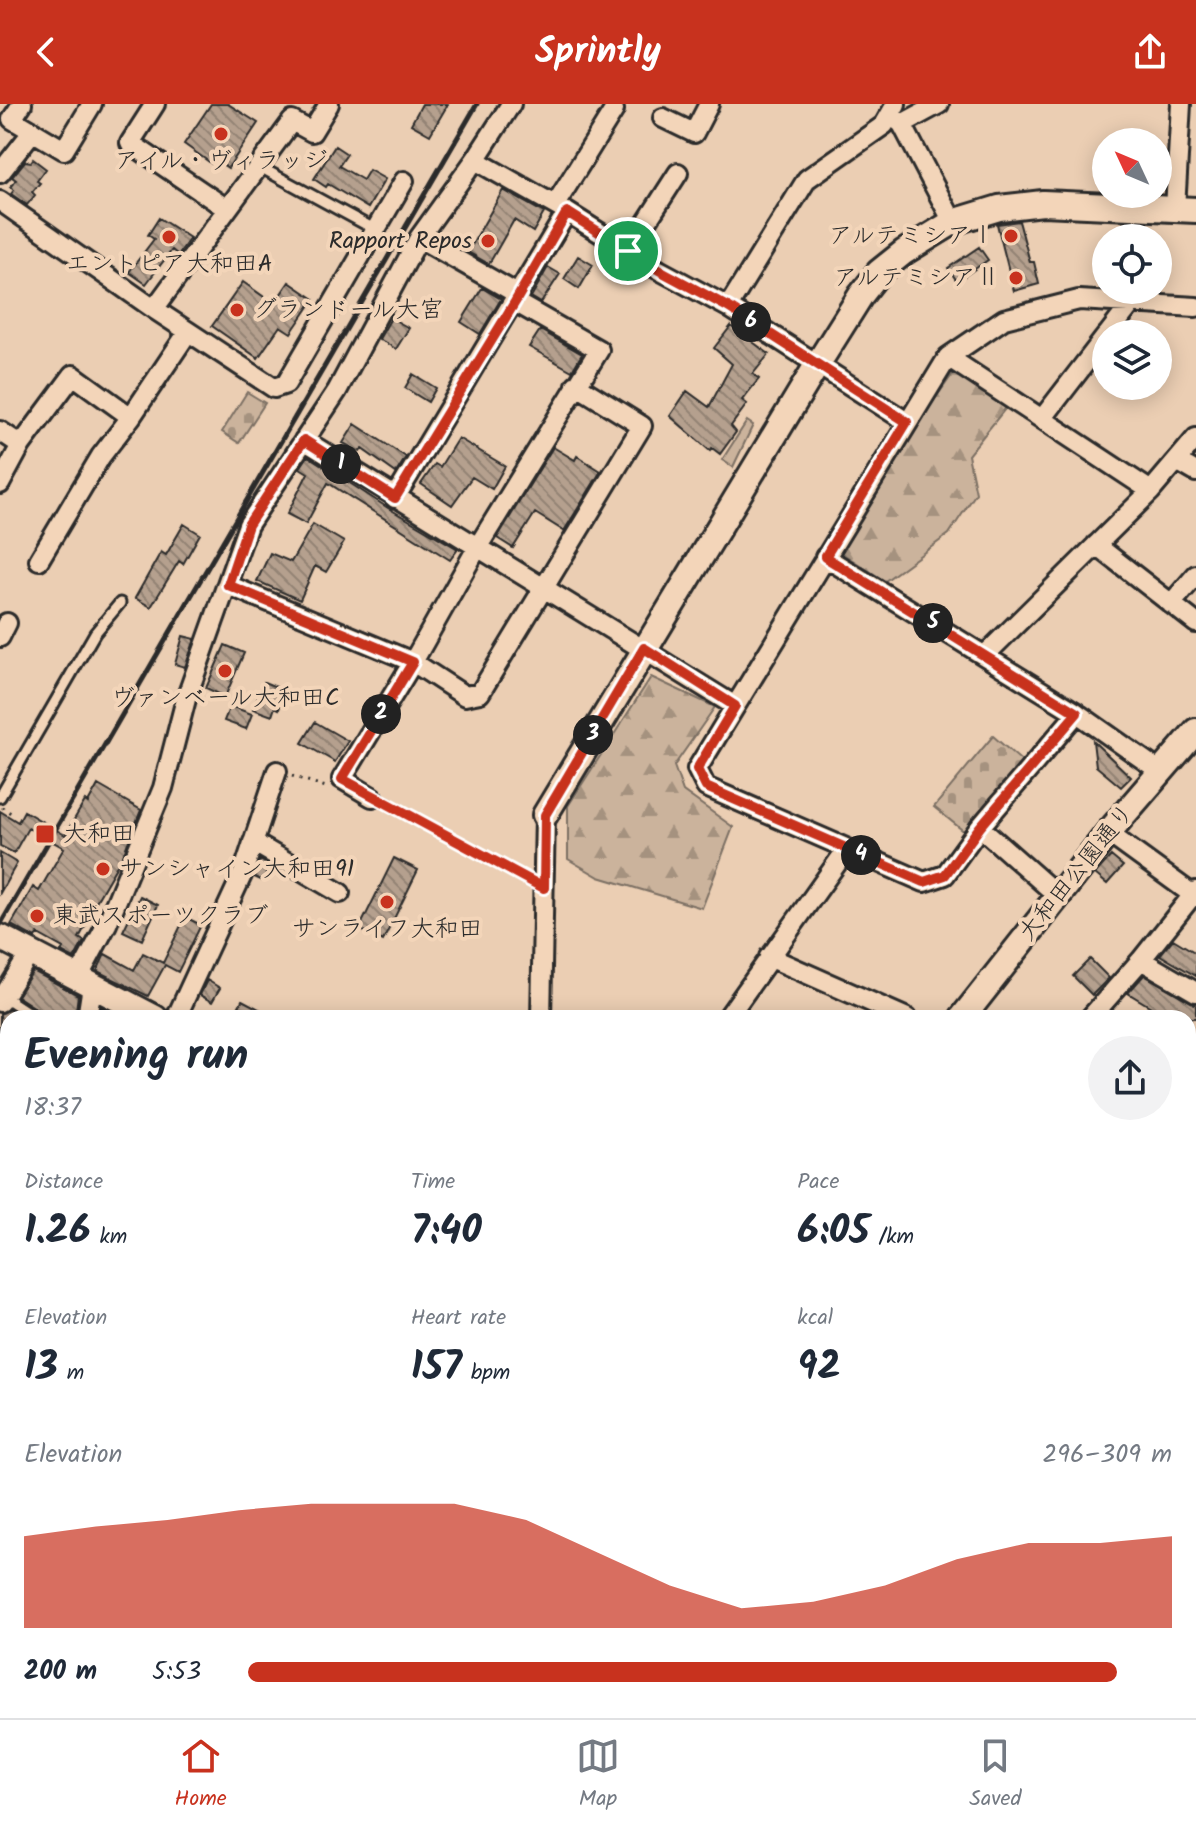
<!DOCTYPE html>
<meta charset="utf-8">
<style>
body{margin:0;font-family:Kalam,"Klee One",sans-serif;background:#f2f2f3;color:#1f2937;height:100vh;display:flex;flex-direction:column;font-size:30px;white-space:nowrap}
*{box-sizing:border-box;margin:0}
p{font-size:26px;color:#747a83}
.icon{flex:none;width:44px;height:44px;fill:none;stroke:currentColor;stroke-width:2;stroke-linecap:round;stroke-linejoin:round}
.map{position:relative;flex:1;overflow:hidden}
.sheet{position:absolute;left:0px;top:906px;width:1196px;height:708px;display:flex;flex-direction:column;background:#fff;border-radius:24px 24px 0 0;box-shadow:0 4px 20px #0003}
.sheet>*{flex:none}
.needle{width:52px;rotate:314deg}
.fabs{position:absolute;left:1092px;top:24px;display:grid;gap:16px}
.fabs a{display:grid;place-items:center;width:80px;height:80px;border-radius:50%;background:#fff;box-shadow:0 4px 20px #0003;font-size:40px}
.pin{position:absolute;display:grid;place-items:center;width:68px;height:68px;color:#fff;margin:-34px;border:4px solid #fff;border-radius:50%;box-shadow:0 2px 8px #0007}
.km{position:absolute;width:40px;height:40px;margin:-20px;border-radius:50%;background:#222;color:#fff;font-size:22px;line-height:40px;text-align:center}
.round{display:grid;place-items:center;flex:none;width:84px;height:84px;border-radius:42px;background:#f2f2f3}
.headline{display:flex;align-items:center;justify-content:space-between;height:136px;padding:0 24px}
h1{font-size:44px;font-weight:600;line-height:60px}
.figures{display:grid;grid-template-columns:repeat(3,1fr);gap:12px;height:136px;padding:8px 24px}
.figures div{display:grid;align-content:center}
.figures b{font-size:40px;font-weight:600}
.figures small{font-size:22px;font-weight:400}
.figures p{font-size:22px}
.chart{height:224px;padding:16px 24px}
.chart p{display:flex;justify-content:space-between}
.chart svg{width:100%;height:144px;margin-top:8px;fill:#c8321e;opacity:.7}
ul{padding:0 24px;list-style:none;font-size:26px}
li{display:grid;grid-template-columns:128px 96px 1fr;align-items:center;height:60px}
li i{height:20px;border-radius:10px;background:#c8321e}
header{display:flex;justify-content:space-between;align-items:center;height:104px;padding:0 24px;background:#c8321e;color:#fff;font-size:36px;font-weight:600}
.tabs{display:flex;justify-content:space-around;align-items:center;height:112px;border-top:2px solid #e0e1e3;background:#fff;font-size:22px;color:#747a83}
.tabs a{display:grid;justify-items:center;gap:4px}
.tabs .current{color:#c8321e}
.map>svg:first-child{display:block}
.forest{fill:url(#forest-firs);stroke:#7b6f64;stroke-width:2}
.cemetery{fill:url(#cemetery-stones);stroke:#7b6f64;stroke-width:2}
.park{fill:url(#park-tufts);stroke:#7b6f64;stroke-width:2}
.building{fill:url(#building-back-hatch);stroke:#2b2b2b;stroke-width:2}
.lines{fill:none;stroke-linecap:round;stroke-linejoin:round}
.lane-casing{stroke:#2b2b2b;stroke-width:15}
.street-casing{stroke:#2b2b2b;stroke-width:24}
.secondary-casing{stroke:#2b2b2b;stroke-width:30}
.path{stroke:#2b2b2b;stroke-width:3;stroke-dasharray:2 6;stroke-linecap:butt}
.lane{stroke:#f3d5b9;stroke-width:9}
.street{stroke:#f3d5b9;stroke-width:18}
.secondary{stroke:#f3d5b9;stroke-width:24}
.rail{stroke:#2b2b2b;stroke-width:5}
.route-casing{stroke:#fff;stroke-width:16}
.route{stroke:#c8321e;stroke-width:10}
.poi-dot{fill:#c8321e;stroke:#f3d5b9;stroke-width:3}
.labels{text-anchor:middle;dominant-baseline:central;stroke-width:8;stroke-linejoin:round;paint-order:stroke}
.poi-label{font-size:24px;fill:#2b2b2b;stroke:#f3d5b9}
.street-label{font-size:24px;fill:#2b2b2b;stroke:#f3d5b9}
</style>
<header><svg class="icon" aria-label="back" viewBox="0 0 24 24"><path d="M15 5l-7 7 7 7"/></svg>Sprintly<svg class="icon" aria-label="share" viewBox="0 0 24 24"><path d="M12 15V3M7 8l5-5 5 5M5 13v7h14v-7"/></svg></header>
<div class="map">
<svg width="1196" height="1614" viewBox="0 0 1196 1614">
<defs>
<pattern id="forest-firs" width="22" height="20" patternUnits="userSpaceOnUse" patternTransform="scale(2)"><rect width="22" height="20" fill="#cbb39c"/><path d="M5 1l3.5 6h-7zM16 11l3.5 6h-7z" fill="#a5927f"/></pattern>
<pattern id="cemetery-stones" width="16" height="16" patternUnits="userSpaceOnUse" patternTransform="scale(2)"><rect width="16" height="16" fill="#cbb39c"/><path d="M2 7V4a2 2 0 0 1 4 0v3zM10 15v-3a2 2 0 0 1 4 0v3z" fill="#a5927f"/></pattern>
<pattern id="park-tufts" width="24" height="20" patternUnits="userSpaceOnUse" patternTransform="scale(2)"><rect width="24" height="20" fill="#cbb39c"/><path d="M3 7l-1-3M5 7V3M7 7l1-3M15 17l-1-3M17 17v-4M19 17l1-3" fill="none" stroke="#a5927f"/></pattern>
<pattern id="building-back-hatch" width="6" height="6" patternUnits="userSpaceOnUse" patternTransform="scale(2)"><rect width="6" height="6" fill="#b5a08e"/><path d="M-1 5l2 2M0 0l6 6M5-1l2 2" fill="none" stroke="#938374"/></pattern>
</defs>
<rect width="100%" height="100%" fill="#ebceb3"/>
<filter id="ink" filterUnits="userSpaceOnUse"><feTurbulence type="fractalNoise" baseFrequency=".0125" numOctaves="2"/><feDisplacementMap in="SourceGraphic" scale="16" xChannelSelector="R" yChannelSelector="G"/><feConvolveMatrix kernelMatrix="1 2 1 2 8 2 1 2 1" color-interpolation-filters="sRGB"/></filter>
<g filter="url(#ink)">
<path class="forest" d="M957,264L1009,300L968,351L976,389L949,430L885,477L840,448L913,326Z
M651,573L715,603L674,662L683,687L733,723L702,804L599,773L568,755V702Z"/>
<path class="cemetery" d="M247,288L265,299L239,339L222,328Z
M993,632L1025,660L966,729L934,703Z"/>
<path class="park" d="M747,317L753,321L733,363L722,356Z"/>
<path class="building" d="M211,0H228L258,19L228,64L216,56L212,60L184,40Z
M422,0H448L430,31L411,20Z
M335,42L347,50L339,62L363,76L369,66L385,75L368,104L328,80L326,83L314,75Z
M33,55L46,65L37,77L40,79L32,88L35,91L27,101L11,90L14,86L10,83L16,76L12,73L25,57L31,58Z
M503,86L544,109L533,128L514,116L489,160L468,148Z
M159,114L190,134L178,151L172,146L146,180L129,168L154,135L148,131Z
M1019,117L1030,158H1034L1039,180L1014,187L997,120Z
M979,143L988,156L957,177L948,164Z
M578,152L593,161L579,185L564,175Z
M548,163L560,170L541,199L531,193Z
M243,178L270,197L272,194L276,197L289,178L314,195L291,229L280,222L258,254L212,222Z
M482,184L501,195L480,230L461,218Z
M391,214L409,224L396,245L379,235Z
M731,222L769,250L753,270L759,275L742,296L747,300L731,322L736,328L720,350L712,344L710,347L670,312L687,287L709,303L732,260L714,244Z
M540,226L582,250L572,267L529,243Z
M413,270L436,284L428,298L405,284Z
M355,320L406,353L396,369L362,345L360,348L343,339Z
M458,334L505,362L492,385L472,373L452,401L421,380L435,360L440,363Z
M553,343L575,356L577,352L601,367L564,427L535,409L513,444L497,434Z
M308,352L388,404L458,445L450,456L328,379L306,420L287,410L308,369L300,364Z
M184,420L200,430L183,460L179,457L151,503L135,494L161,448L166,451Z
M313,420L344,438L326,468L315,462L300,496L257,477L270,449L291,458Z
M183,532L195,535L185,563L175,560Z
M225,541L244,549L225,593L206,584Z
M264,578L286,587L279,605L275,603L272,612L253,605Z
M230,602L252,610L246,625L224,617Z
M315,618L348,637L335,658L302,639Z
M1093,637L1131,673L1121,683L1096,662Z
M98,681L141,706L123,751L83,820L86,821L79,834L84,837L74,855L61,848L63,844L38,830L35,834L11,821L33,783L39,787L64,744L28,724L14,749L0,742V707L18,718L24,707L65,731L85,697L88,699Z
M0,749L17,759L0,789Z
M1111,752L1123,762L1107,780L1095,770Z
M394,754L418,766L383,837L359,825Z
M260,756L271,763L263,777L254,773Z
M140,792L158,801L142,836L123,827Z
M185,813L201,821L178,868L165,861L148,892L97,867L105,850L134,866L143,849L163,859Z
M1173,835L1196,849V872L1160,851Z
M1090,855L1109,874L1092,891L1073,872Z
M33,867L78,891L75,914H39L37,905L17,892Z
M1144,871L1196,901V914H1169L1128,889Z
M207,876L220,884L212,898L200,891Z
M242,896L276,914H233Z
M101,903L123,914H99Z
M9,905L23,914H8V924L0,939V910Z"/>
<g class="lines">
<defs>
<path id="lane" d="M260,63L376,126
M0,693L95,529L120,499
M3,892L32,911L30,914
M0,973L8,958
M0,1466L8,1455
M0,1554L8,1558
M195,1606L209,1614
M1007,1606L1018,1614
M863,1614L868,1606"/>
<path id="street" d="M22,0L12,15L64,46L92,0
M155,0L130,39L227,105
M891,11L902,20L953,118
M663,14L694,29L709,0
M902,20L939,0
M475,56L567,108L659,166L728,203L907,318
M0,69L33,27
M0,97L154,205L292,17L312,28L329,0
M555,101L614,6
M1175,105L1181,0
M419,134L519,191
M628,147L678,69
M728,203L807,75L884,21L896,0
M154,205L274,284L286,280L404,77
M1108,230L1132,199
M948,253L1004,215L1079,196L1196,203
M1042,315L1106,232
M0,327L21,341
M304,336L735,602
M1177,357L1196,368
M0,380L21,341L73,271L131,313L188,228
M395,394L567,108
M1096,441L1196,519
M825,453L1077,609L1161,668
M39,456L101,352L131,313
M228,481L413,558L477,444L599,246L515,198
M1171,500L1196,471
M0,533L7,519
M985,551L1151,387L1196,334
M1077,609L980,723L945,771L924,778L706,683L697,665L948,253L1151,387
M372,693L342,675L413,558L465,592L480,589L642,322L576,281
M980,723L1057,791
M1108,729L1196,793
M253,738L340,789
M769,853L907,914
M1141,856L1196,787
M78,874L107,820L163,684L186,595L248,421L337,287L419,134L475,56L511,0
M0,898L30,849
M87,914L92,882
M176,914L243,769L277,667
M541,914L545,711
M727,914L847,745
M1090,914L1141,856L1196,888
M0,1165L8,1168
M1188,1326H1196
M0,1344L8,1327
M1188,1434L1196,1438
M0,1436L8,1441
M889,1606L899,1614
M213,1614L217,1606
M608,1614L614,1606
M725,1614L739,1606
M1031,1614L1037,1606"/>
<path id="secondary" d="M545,711L817,261L861,191L879,168L904,148L953,118L999,104L1043,99L1196,106
M0,833L155,914
M962,914L1108,729L1196,627
M1188,1199H1196
M401,1614L406,1606"/>
</defs>
<use href="#lane" class="lane-casing"/>
<use href="#street" class="street-casing"/>
<use href="#secondary" class="secondary-casing"/>
<path class="path" d="M292,672L326,683
M386,700L528,775
M2,703L12,710"/>
<use href="#lane" class="lane"/>
<use href="#street" class="street"/>
<use href="#secondary" class="secondary"/>
<path class="rail" d="M0,821L477,0"/>
</g>
</g>
<g class="lines" filter="url(#ink)">
<defs>
<path id="route" d="M567,108L659,166L728,203L907,318L825,453L1077,609L980,723L945,771L924,778L706,683L697,665L735,602L644,544L545,711L544,784L342,675L413,558L228,481L248,421L304,336L395,394L515,198Z"/>
</defs>
<use href="#route" class="route-casing"/>
<use href="#route" class="route"/>
</g>
<g class="poi-dot">
<circle cx="221" cy="30" r="8"/>
<circle cx="1011" cy="132" r="8"/>
<circle cx="169" cy="133" r="8"/>
<circle cx="488" cy="137" r="8"/>
<circle cx="1016" cy="174" r="8"/>
<circle cx="237" cy="206" r="8"/>
<circle cx="225" cy="567" r="8"/>
<rect x="35" y="720" width="20" height="20" rx="4"/>
<circle cx="103" cy="765" r="8"/>
<circle cx="387" cy="798" r="8"/>
<circle cx="37" cy="812" r="8"/>
</g>
<g class="labels">
<g class="poi-label">
<text x="221" y="57">アイル・ヴィラッジ</text>
<text x="995" y="132" text-anchor="end">アルテミシアⅠ</text>
<text x="472" y="137" text-anchor="end">Rapport Repos</text>
<text x="169" y="160">エントピア大和田A</text>
<text x="1000" y="174" text-anchor="end">アルテミシアⅡ</text>
<text x="253" y="206" text-anchor="start">グランドール大宮</text>
<text x="225" y="594">ヴァンベール大和田C</text>
<text x="63" y="730" text-anchor="start">大和田</text>
<text x="119" y="765" text-anchor="start">サンシャイン大和田91</text>
<text x="53" y="812" text-anchor="start">東武スポーツクラブ</text>
<text x="387" y="825">サンライフ大和田</text>
</g>
<g class="street-label">
<text transform="translate(1077 769) rotate(-51)">大和田公園通り</text>
</g>
</g>
</svg>
<div class="fabs">
<a><svg class="needle" viewBox="-14 -14 28 28"><path d="M0-13l5 13h-10z" fill="#e53935"/><path d="M0 13l5-13h-10z" fill="#747a83"/></svg></a>
<a><svg class="icon" aria-label="locate" viewBox="0 0 24 24"><circle cx="12" cy="12" r="6"/><path d="M12 2v4M12 18v4M2 12h4M18 12h4"/></svg></a>
<a><svg class="icon" aria-label="layers" viewBox="0 0 24 24"><path d="M12 4l9 5-9 5-9-5zM3 14l9 5 9-5"/></svg></a>
</div>
<div class="pin" style="left:628px;top:147px;background:#1e9e55"><svg class="icon" aria-label="arrive" viewBox="0 0 24 24"><path d="M6 21V4h12l-3 4 3 4H6"/></svg></div>
<b class="km" style="left:341px;top:360px">1</b>
<b class="km" style="left:381px;top:610px">2</b>
<b class="km" style="left:593px;top:631px">3</b>
<b class="km" style="left:861px;top:751px">4</b>
<b class="km" style="left:933px;top:519px">5</b>
<b class="km" style="left:751px;top:218px">6</b>
<section class="sheet">
<div class="headline"><div><h1>Evening run</h1><p>18:37</p></div><a class="round"><svg class="icon" aria-label="share" viewBox="0 0 24 24"><path d="M12 15V3M7 8l5-5 5 5M5 13v7h14v-7"/></svg></a></div>
<div class="figures">
<div><p>Distance</p><b>1.26<small> km</small></b></div>
<div><p>Time</p><b>7:40</b></div>
<div><p>Pace</p><b>6:05<small> /km</small></b></div>
</div>
<div class="figures">
<div><p>Elevation</p><b>13<small> m</small></b></div>
<div><p>Heart rate</p><b>157<small> bpm</small></b></div>
<div><p>kcal</p><b>92</b></div>
</div>
<div class="chart"><p><span>Elevation</span>296–309 m</p>
<svg viewBox="0 0 160 44" preserveAspectRatio="none"><path d="M0 44V16L10 13L20 11L30 8L40 6L50 6L60 6L70 11L80 21L90 31L100 38L110 36L120 31L130 23L140 18L150 18L160 16V44z"/></svg>
</div>
<ul>
<li><b>200 m</b>5:53<i style="width:94%"></i></li>
</ul>
</section>
</div>
<nav class="tabs">
<a class="current"><svg class="icon" aria-label="home" viewBox="0 0 24 24"><path d="M3 11l9-7 9 7M6 9v11h12V9"/></svg>Home</a>
<a><svg class="icon" aria-label="map" viewBox="0 0 24 24"><path d="M3 6l6-2 6 2 6-2v14l-6 2-6-2-6 2zM9 4v14M15 6v14"/></svg>Map</a>
<a><svg class="icon" aria-label="saved" viewBox="0 0 24 24"><path d="M7 4h10v16l-5-4-5 4z"/></svg>Saved</a>
</nav>
